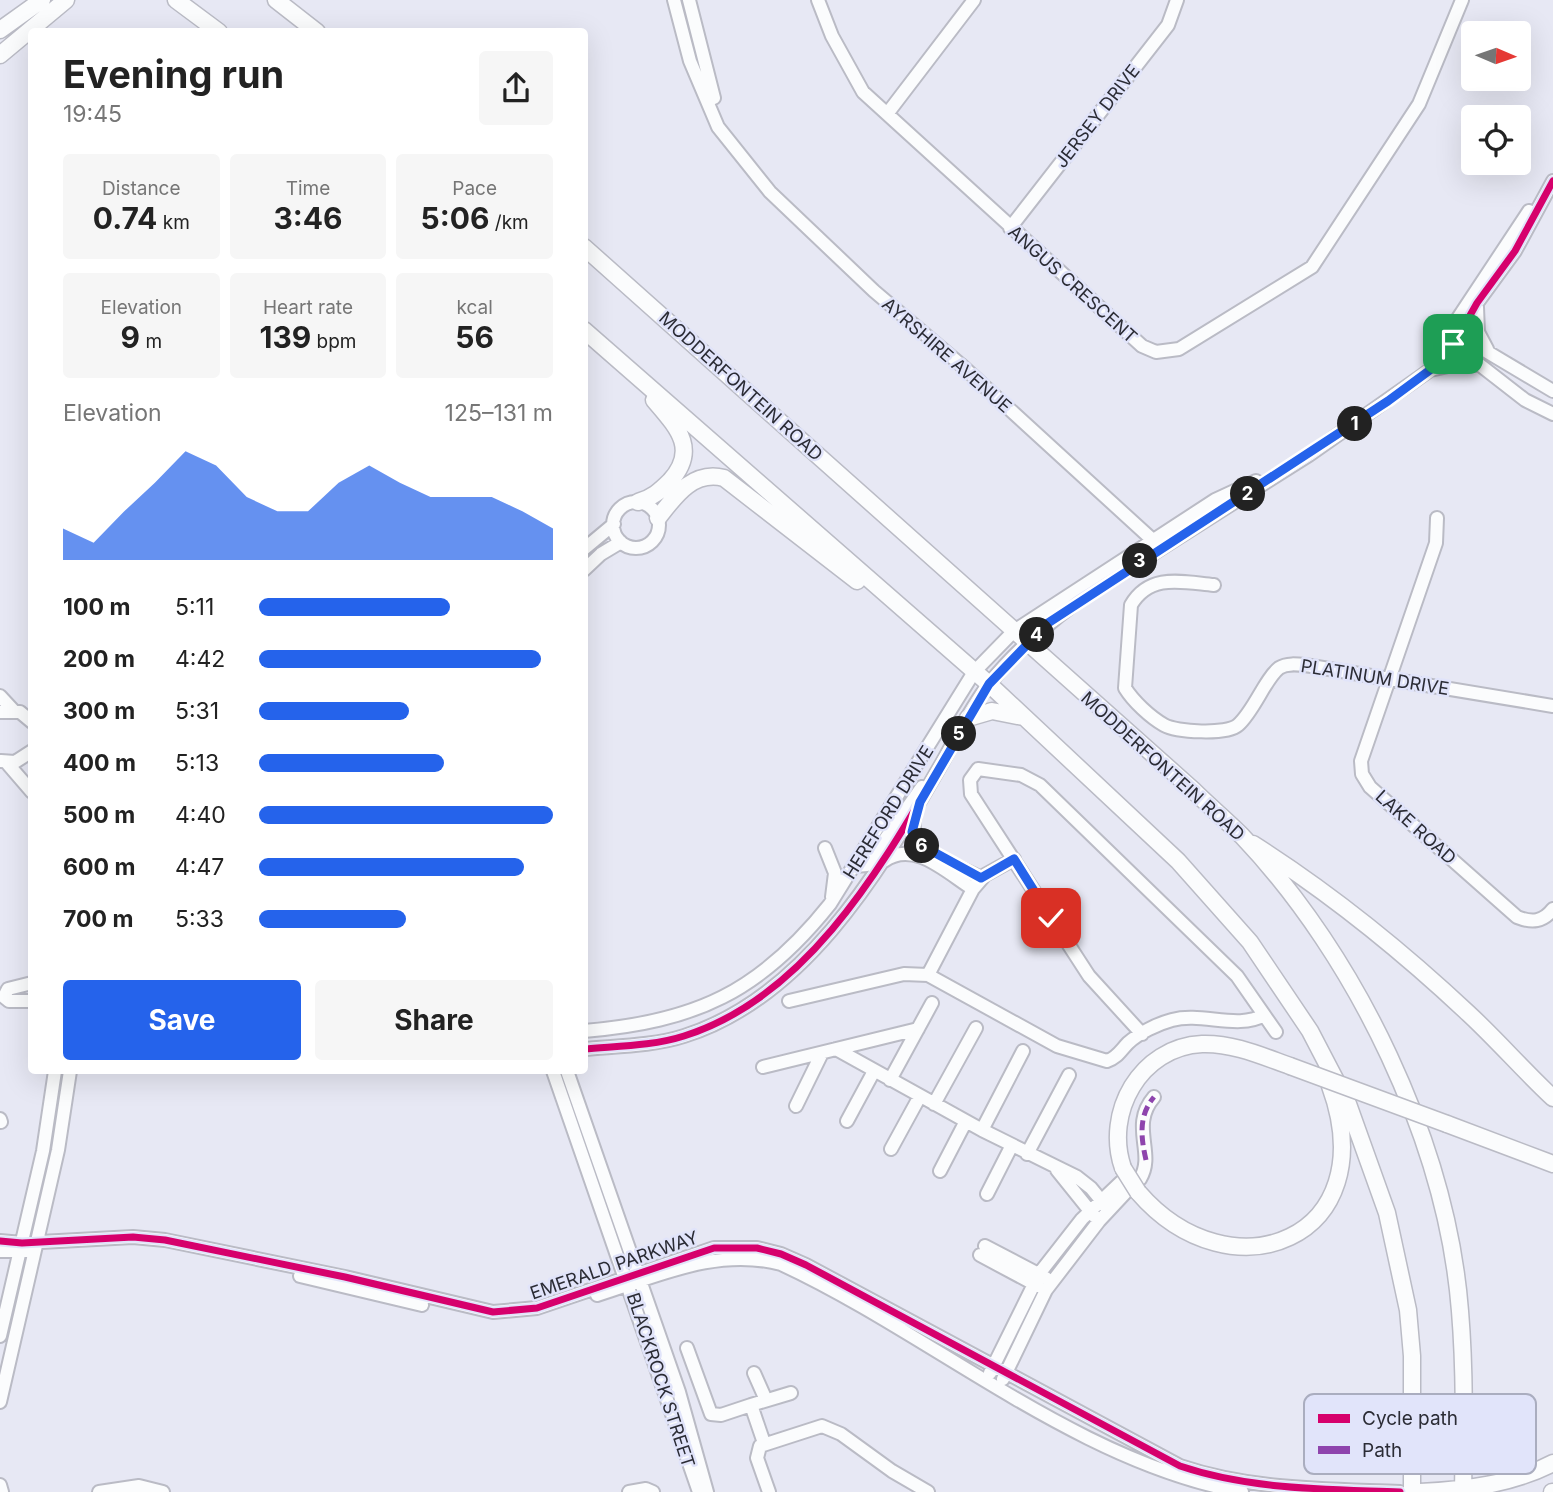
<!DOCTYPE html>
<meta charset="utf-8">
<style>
body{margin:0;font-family:Inter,sans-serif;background:#f6f6f6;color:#222;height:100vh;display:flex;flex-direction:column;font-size:26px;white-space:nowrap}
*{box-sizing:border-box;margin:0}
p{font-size:23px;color:#767676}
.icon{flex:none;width:38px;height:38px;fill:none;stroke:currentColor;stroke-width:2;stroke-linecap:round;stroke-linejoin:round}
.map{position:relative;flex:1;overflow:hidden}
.details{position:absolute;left:28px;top:28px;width:560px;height:1046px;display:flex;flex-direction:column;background:#fff;border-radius:7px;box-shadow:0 7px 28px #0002}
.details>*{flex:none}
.needle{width:46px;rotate:92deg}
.fabs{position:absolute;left:1461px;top:21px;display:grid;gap:14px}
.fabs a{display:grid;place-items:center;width:70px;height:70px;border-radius:7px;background:#fff;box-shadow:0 7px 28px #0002;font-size:35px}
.pin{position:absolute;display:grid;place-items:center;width:60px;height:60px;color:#fff;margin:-30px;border-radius:14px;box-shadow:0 4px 10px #0006}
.km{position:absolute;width:35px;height:35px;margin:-18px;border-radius:50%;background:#222;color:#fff;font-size:19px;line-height:35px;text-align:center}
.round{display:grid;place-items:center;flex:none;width:74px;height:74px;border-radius:7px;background:#f6f6f6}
.summary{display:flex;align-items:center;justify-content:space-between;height:119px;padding:0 35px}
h1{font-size:38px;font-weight:700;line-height:52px}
.stats{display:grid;grid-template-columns:repeat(3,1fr);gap:10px;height:119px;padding:7px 35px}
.stats div{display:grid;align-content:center;border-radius:7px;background:#f6f6f6;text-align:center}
.stats b{font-size:30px;font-weight:700}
.stats small{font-size:19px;font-weight:400}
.stats p{font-size:19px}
.chart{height:196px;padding:14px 35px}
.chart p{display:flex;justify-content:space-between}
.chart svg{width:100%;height:126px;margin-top:7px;fill:#2563eb;opacity:.7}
.cta{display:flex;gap:14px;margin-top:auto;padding:14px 35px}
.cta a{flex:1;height:80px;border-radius:7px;background:#2563eb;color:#fff;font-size:28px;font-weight:700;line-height:80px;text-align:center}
.cta a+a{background:#f6f6f6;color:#222}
ul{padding:0 35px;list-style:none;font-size:23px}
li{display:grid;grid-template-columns:112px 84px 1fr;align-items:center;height:52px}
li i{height:18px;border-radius:9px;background:#2563eb}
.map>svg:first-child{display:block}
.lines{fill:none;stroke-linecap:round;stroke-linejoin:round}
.minor-casing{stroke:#babbc5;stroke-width:16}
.major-casing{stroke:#babbc5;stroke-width:19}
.minor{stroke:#fbfcfd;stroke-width:12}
.major{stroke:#fbfcfd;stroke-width:16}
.major-bridge-casing{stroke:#babbc5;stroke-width:19;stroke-linecap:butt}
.major-bridge{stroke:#fbfcfd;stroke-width:16}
.quiet{stroke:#8e44ad;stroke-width:5;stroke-dasharray:10 5;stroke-linecap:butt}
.cycleway-casing{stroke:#e1e4fa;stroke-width:11}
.cycleway{stroke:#d6006c;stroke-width:7}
.route-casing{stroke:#fff;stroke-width:14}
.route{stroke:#2563eb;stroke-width:9}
.labels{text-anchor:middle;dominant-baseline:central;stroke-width:5;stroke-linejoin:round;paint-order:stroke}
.street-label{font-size:18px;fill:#2b2c35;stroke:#e1e4fa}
.key{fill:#e1e4fa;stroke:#aaadbf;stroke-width:2}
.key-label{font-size:19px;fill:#2b2c35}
</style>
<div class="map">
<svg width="1553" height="1492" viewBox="0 0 1553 1492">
<rect width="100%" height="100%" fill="#e7e8f4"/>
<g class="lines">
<defs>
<path id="minor" d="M674,0L690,61L718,127L770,192L874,291L960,364L1157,544
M689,0L714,98
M818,0L832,36L863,92L1142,346L1156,352L1179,349L1312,267L1419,104L1462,0
M887,114L974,0
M1010,228L1168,25L1177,0
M1477,307L1478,332L1487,349
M1459,335L1553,391
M1453,344L1525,400L1553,414
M1437,350L1529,211
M1430,370L1457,364L1480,365
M613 525a23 23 0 1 1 46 0a23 23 0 1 1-46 0Z
M1437,518L1436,543L1361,761L1362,774L1370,787L1517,917C1532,923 1543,922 1553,909
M584,549L614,524
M584,570L601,554L621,542
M1214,585C1182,582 1150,573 1131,605L1125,688C1133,701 1150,717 1164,725C1176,732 1227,735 1238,725C1254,711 1265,679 1279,668C1288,662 1301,665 1311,666L1553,706
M0,696L13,710
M0,712H20L32,722
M1,761L15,762L32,751
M7,763L32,792
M915,816C904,852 957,864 981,878
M825,848L835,873L832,897
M884,861C914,839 947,873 973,889
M855,866L867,865L922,787
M928,975L973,889L985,875L1014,859
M32,983L8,989L4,997L9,1001H32
M789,1001L904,974L928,975L1057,1046L1107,1061C1117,1058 1121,1050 1128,1043C1139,1033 1157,1024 1172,1020C1202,1012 1238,1030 1264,1015
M584,1031C695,1022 760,992 830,904L974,672L1014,631L1215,500L1256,481
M1142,1034L1089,976L971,794L970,780L978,769L1021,775L1040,785L1237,976L1276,1032
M584,1049C617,1046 653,1046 684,1036C802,999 877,876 935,775C953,745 968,711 989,684C1014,652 1046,625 1078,601L1309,455L1430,370L1459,335L1477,303L1515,251L1553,181
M836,1049L982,1130L1077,1177L1091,1188L1109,1210
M763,1067L918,1029
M553,1071L699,1492
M567,1071L679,1392L707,1492
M890,1080L932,1003
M934,1104L976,1028
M796,1106L822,1053
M0,1119L1,1122
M847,1121L874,1071
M982,1130L1023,1051
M891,1149L920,1096
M1027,1154L1069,1075
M1057,1170L1094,1216
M940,1171L966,1121
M1140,1179C1156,1153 1129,1126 1154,1097
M987,1194L1012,1145
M0,1241L22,1243L133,1237L165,1240L345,1277L493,1312L537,1308L714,1248H757L781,1254L806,1265L1180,1466C1251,1490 1326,1489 1400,1492
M985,1246L1046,1278
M0,1251H34
M980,1255L1038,1286
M300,1276L422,1305
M597,1295C658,1276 717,1247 781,1264C932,1334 1076,1462 1242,1492
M0,1336L43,1151L55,1071
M687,1348L711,1414L721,1415L751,1405L764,1443
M754,1373L766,1400
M990,1373L1039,1274L1082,1219L1121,1182
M1003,1379L1046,1290L1099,1221L1127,1191
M0,1402L58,1150L70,1071
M751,1405L791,1393
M0,1485L2,1492
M99,1492L139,1486L163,1492
M629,1492L646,1489L653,1492
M769,1492L757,1458L760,1446L822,1426L841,1434L892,1471L928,1492"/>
<path id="major" d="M176,0L219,32
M276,0L317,32
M0,30L42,0
M0,55L66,0
M584,247L1192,789C1208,805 1226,820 1242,836C1357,957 1447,1144 1460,1311C1465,1371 1464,1432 1463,1492
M584,330L989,684L1178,861L1250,942L1310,1031L1348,1104L1387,1213L1408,1310L1412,1356V1492
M638,502C652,498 660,491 670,481C699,449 677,427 654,400
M658,518C675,496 693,470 724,478L857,581
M968,718L992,711L1023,717
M1253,844C1330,893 1403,952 1469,1014C1498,1041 1524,1071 1553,1098
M1447,1124L1553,1164
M1123,1168C1104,1113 1140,1047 1202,1044C1233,1043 1262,1056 1290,1066
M1138,1192C1231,1300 1386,1239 1330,1086
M1420,1492C1465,1490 1513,1484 1553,1463
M1552,1492H1553"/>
</defs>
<use href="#minor" class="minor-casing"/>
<use href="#major" class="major-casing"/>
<use href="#minor" class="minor"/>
<use href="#major" class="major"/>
<defs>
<path id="major-bridge" d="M1290,1066L1447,1124
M1123,1168L1138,1192"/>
</defs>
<use href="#major-bridge" class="major-bridge-casing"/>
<use href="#major-bridge" class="major-bridge"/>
<path class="quiet" d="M1146,1160C1141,1138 1138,1116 1154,1097"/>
<defs>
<path id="cycleway" d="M584,1049C617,1046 653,1046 684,1036C802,999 877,876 935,775C953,745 968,711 989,684C1014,652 1046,625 1078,601L1309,455L1430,370L1459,335L1477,303L1515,251L1553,181
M0,1241L22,1243L133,1237L165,1240L345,1277L493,1312L537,1308L714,1248H757L781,1254L806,1265L1180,1466C1251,1490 1326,1489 1400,1492"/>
</defs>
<use href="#cycleway" class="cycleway-casing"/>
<use href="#cycleway" class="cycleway"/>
</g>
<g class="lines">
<defs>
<path id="route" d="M1051,918L1014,859L981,878L919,844L912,832L920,802L989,684L1048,623L1388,401L1430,370L1453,344"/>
</defs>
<use href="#route" class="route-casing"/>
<use href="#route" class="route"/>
</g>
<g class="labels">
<g class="street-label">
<text transform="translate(1097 116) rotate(-52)">JERSEY DRIVE</text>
<text transform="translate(1073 284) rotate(42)">ANGUS CRESCENT</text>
<text transform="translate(947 355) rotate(41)">AYRSHIRE AVENUE</text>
<text transform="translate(741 386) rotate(42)">MODDERFONTEIN ROAD</text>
<text transform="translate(1375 677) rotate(9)">PLATINUM DRIVE</text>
<text transform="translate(1163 766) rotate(42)">MODDERFONTEIN ROAD</text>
<text transform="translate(888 812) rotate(-58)">HEREFORD DRIVE</text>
<text transform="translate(1416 827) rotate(42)">LAKE ROAD</text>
<text transform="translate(614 1265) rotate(-19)">EMERALD PARKWAY</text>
<text transform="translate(661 1380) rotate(72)">BLACKROCK STREET</text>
</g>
</g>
<rect x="1304" y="1394" width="232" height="80" rx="10" class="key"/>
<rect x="1318" y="1414" width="32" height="9" fill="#d6006c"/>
<rect x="1318" y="1446" width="32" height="8" fill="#8e44ad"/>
<g class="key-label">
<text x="1362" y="1425">Cycle path</text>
<text x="1362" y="1457">Path</text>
</g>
</svg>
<div class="fabs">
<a><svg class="needle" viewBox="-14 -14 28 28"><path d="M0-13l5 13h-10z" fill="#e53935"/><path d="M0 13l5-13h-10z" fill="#767676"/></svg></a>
<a><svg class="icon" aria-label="locate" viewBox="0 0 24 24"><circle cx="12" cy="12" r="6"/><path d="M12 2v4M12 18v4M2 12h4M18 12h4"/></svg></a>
</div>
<div class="pin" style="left:1453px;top:344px;background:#1e9e55"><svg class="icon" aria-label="arrive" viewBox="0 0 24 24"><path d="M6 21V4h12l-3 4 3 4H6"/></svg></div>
<div class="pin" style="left:1051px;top:918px;background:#d93025"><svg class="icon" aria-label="check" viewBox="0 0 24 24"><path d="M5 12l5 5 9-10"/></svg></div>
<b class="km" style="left:1355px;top:424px">1</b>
<b class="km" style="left:1248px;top:494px">2</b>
<b class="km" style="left:1140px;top:561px">3</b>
<b class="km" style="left:1037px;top:635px">4</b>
<b class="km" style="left:959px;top:734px">5</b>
<b class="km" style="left:922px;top:846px">6</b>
<section class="details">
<div class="summary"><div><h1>Evening run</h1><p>19:45</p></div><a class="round"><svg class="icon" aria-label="share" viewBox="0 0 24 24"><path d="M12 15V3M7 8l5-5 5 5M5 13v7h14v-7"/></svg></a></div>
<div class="stats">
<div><p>Distance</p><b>0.74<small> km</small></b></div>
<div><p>Time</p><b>3:46</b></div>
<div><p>Pace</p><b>5:06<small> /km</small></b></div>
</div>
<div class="stats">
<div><p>Elevation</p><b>9<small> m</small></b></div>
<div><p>Heart rate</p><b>139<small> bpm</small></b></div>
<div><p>kcal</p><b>56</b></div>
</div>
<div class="chart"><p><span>Elevation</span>125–131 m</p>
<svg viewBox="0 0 160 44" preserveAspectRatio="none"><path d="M0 44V33L10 38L20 27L30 17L40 6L50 11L60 22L70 27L80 27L90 17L100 11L110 17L120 22L130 22L140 22L150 27L160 33V44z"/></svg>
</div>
<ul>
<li><b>100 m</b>5:11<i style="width:65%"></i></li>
<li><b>200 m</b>4:42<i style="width:96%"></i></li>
<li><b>300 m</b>5:31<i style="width:51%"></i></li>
<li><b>400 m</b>5:13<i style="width:63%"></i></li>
<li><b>500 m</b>4:40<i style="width:100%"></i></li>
<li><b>600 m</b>4:47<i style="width:90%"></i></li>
<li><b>700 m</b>5:33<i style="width:50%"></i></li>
</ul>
<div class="cta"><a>Save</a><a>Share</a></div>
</section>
</div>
